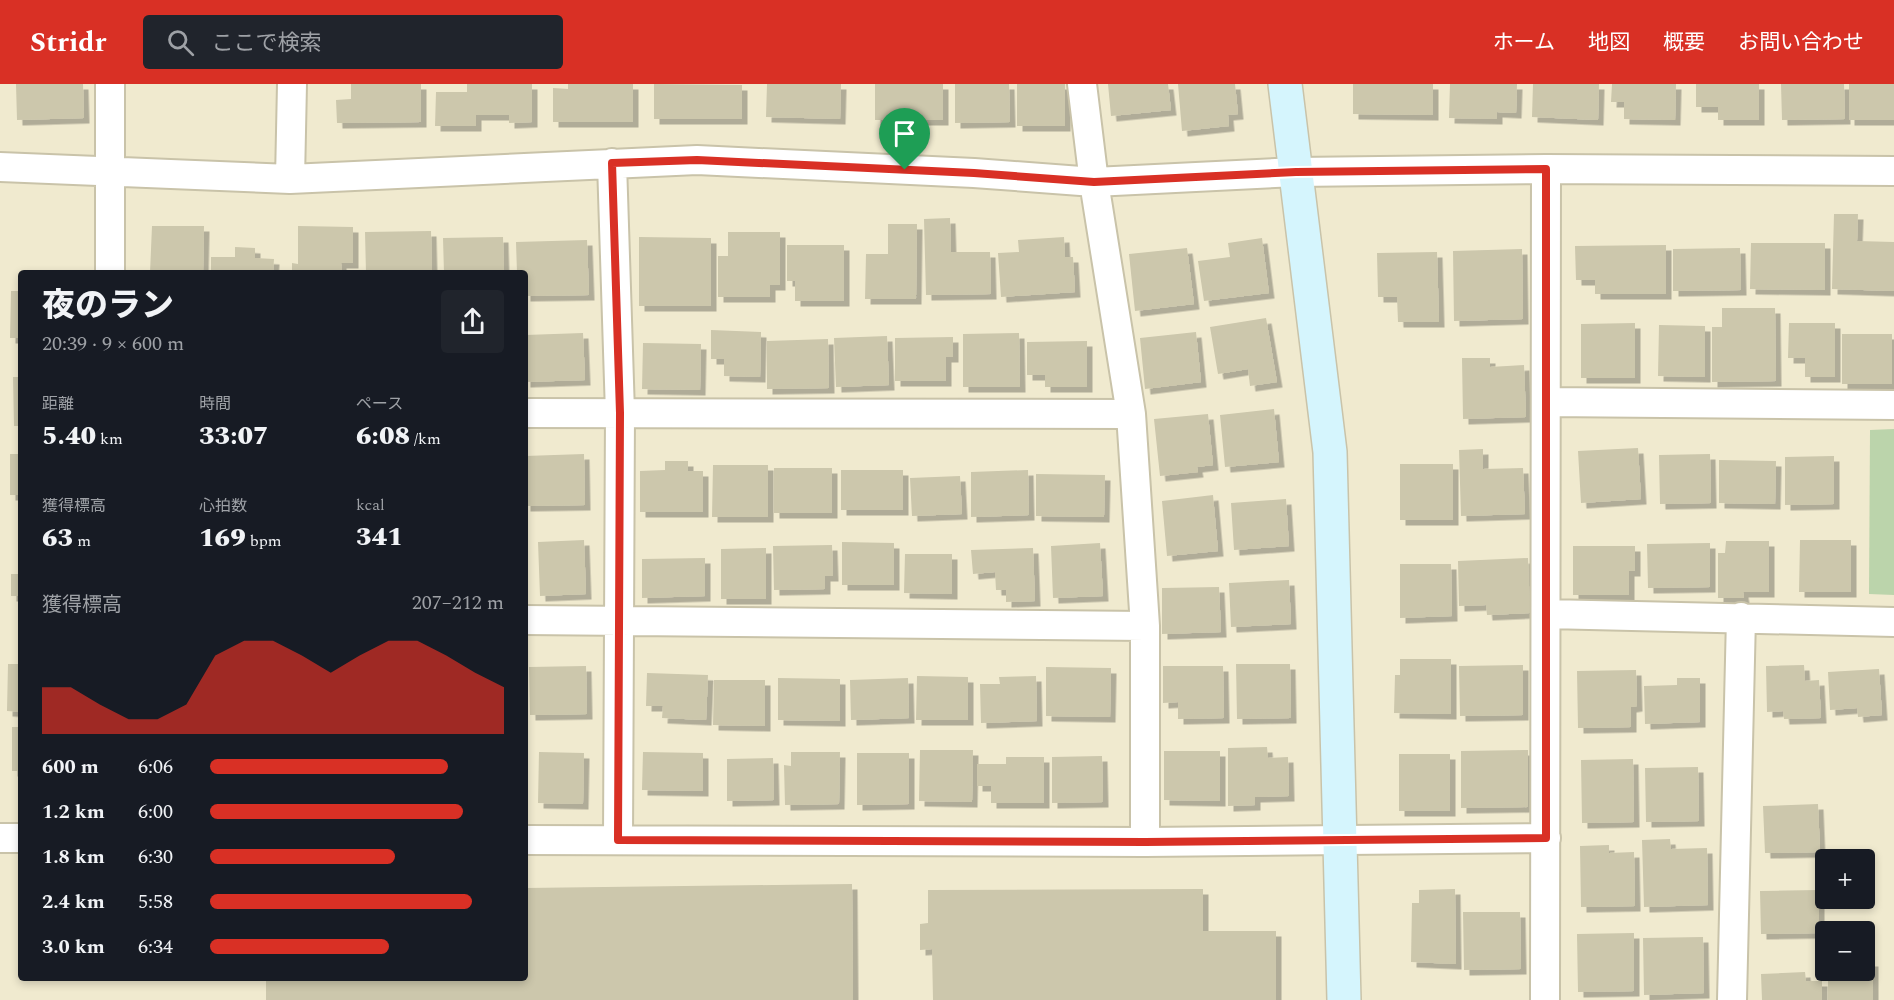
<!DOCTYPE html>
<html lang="ja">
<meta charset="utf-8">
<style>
body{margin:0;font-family:Spectral,"Noto Sans JP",serif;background:#20242c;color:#f1f3f6;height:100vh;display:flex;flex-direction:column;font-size:22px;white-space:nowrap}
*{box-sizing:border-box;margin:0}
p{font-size:20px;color:#9ea1a6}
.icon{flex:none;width:33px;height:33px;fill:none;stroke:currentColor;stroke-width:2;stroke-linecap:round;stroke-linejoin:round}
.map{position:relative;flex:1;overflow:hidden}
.side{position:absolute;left:18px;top:186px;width:510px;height:711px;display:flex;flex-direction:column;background:#171b24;border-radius:6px;box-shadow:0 3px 9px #0003}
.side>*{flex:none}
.buttons{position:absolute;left:1815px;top:765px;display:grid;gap:12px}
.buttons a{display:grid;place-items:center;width:60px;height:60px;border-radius:6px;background:#171b24;box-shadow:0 3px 9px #0003;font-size:30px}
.pin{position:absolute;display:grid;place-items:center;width:51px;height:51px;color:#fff;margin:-62px -26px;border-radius:50% 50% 50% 0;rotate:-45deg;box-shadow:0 0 6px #0007}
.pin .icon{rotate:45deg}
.round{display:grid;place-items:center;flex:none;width:63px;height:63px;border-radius:6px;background:#20242c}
.summary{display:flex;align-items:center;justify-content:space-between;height:102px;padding:0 24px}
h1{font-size:33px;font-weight:800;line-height:45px}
.figures{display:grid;grid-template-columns:repeat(3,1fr);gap:9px;height:102px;padding:6px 24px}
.figures div{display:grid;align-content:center}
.figures b{font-size:26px;font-weight:800}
.figures small{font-size:16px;font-weight:400}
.figures p{font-size:16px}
.chart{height:168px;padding:12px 24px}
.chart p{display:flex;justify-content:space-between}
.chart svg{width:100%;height:108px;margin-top:6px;fill:#d93025;opacity:.7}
ul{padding:0 24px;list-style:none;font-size:20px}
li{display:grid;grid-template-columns:96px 72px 1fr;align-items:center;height:45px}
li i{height:15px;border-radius:8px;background:#d93025}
header{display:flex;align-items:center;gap:36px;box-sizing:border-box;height:84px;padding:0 30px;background:#d93025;color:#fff}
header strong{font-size:28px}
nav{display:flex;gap:33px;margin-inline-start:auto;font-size:21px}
.search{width:420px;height:54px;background:#20242c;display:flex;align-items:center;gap:15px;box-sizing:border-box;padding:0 21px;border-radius:6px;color:#9ea1a6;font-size:22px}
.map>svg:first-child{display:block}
.green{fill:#bbd4ab}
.building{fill:#ccc7ac;filter:url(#shadow)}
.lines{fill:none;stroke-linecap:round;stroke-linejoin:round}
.street-casing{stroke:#c9c3a9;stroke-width:32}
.secondary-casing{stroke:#c9c3a9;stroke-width:36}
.street{stroke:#fff;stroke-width:28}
.secondary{stroke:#d5f5fd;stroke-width:33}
.route-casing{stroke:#fff;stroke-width:12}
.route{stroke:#d93025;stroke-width:8}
</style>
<header>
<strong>Stridr</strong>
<div class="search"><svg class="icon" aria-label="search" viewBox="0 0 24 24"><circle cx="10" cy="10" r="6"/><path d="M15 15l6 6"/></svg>ここで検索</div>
<nav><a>ホーム</a><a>地図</a><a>概要</a><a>お問い合わせ</a></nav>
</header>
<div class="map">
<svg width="1894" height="916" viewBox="0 0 1894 916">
<defs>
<filter id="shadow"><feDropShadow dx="5.5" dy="5.5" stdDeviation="0" flood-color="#0004"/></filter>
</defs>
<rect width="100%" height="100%" fill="#f0eacf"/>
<path class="green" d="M1894,345V511L1869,510L1870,346Z"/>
<path class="building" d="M16,0H83L84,34L17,36Z
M351,0H421V38L337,39L336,16L351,15Z
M467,0H532V38L509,39V31H476V42H435L436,8H467Z
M568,0H633V38H553V4L568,5Z
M654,0L742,1V35H654Z
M767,0H841L840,35L766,33Z
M875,0H943V36H875Z
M955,0H1009L1010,38L955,39Z
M1017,0H1065V42H1017Z
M1108,0H1168L1171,26L1111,32Z
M1178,0H1235L1238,30L1228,31L1229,42L1182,47Z
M1353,0H1433V31L1353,30Z
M1450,0H1517L1516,29L1497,28V35L1449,34Z
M1533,0H1599L1598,36L1532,33Z
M1612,0H1676L1675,36L1624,35V18H1611Z
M1696,0H1759V36H1718V23H1696Z
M1781,0H1844L1845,35L1782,36Z
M1849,0H1894V36H1849Z
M1834,130H1858L1857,157L1894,158V207L1832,205Z
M950,134L951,168H990L991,210L926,211L924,135Z
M888,140H917L916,215H865L866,170H888Z
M152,142H204L203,189H150Z
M298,142L353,143V179H341L342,189H292V179L298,180Z
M431,147L432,189H366L365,148Z
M728,148H780V201H770V213H718V172H728Z
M503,153L504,189H444L443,154Z
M639,153L711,154V222H639Z
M1064,153L1065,173H1073L1075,208L1001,213L998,169L1019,168L1018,156Z
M1262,154L1269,209L1204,217L1198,177L1230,173L1228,159Z
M587,156L589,211L525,212V189H517L516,158Z
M1751,159H1825V206L1750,205Z
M787,161H844V217H795V197H787Z
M1666,161V210H1595V196H1576L1575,162Z
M235,163L255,164V174L274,175L273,189H211V173H235Z
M1187,164L1194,220L1135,227L1129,170Z
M1740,164L1741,206L1673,207V165Z
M1522,165L1523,235L1454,237L1453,167Z
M1437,168L1439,238H1398L1397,213H1378L1377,169Z
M11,207H21V254H10Z
M1722,224H1775L1776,297L1712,298V243H1722Z
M1266,234L1277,298L1250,302L1248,285L1218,290L1210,243Z
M1635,239V294H1581V240Z
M1789,239H1835V293H1805V274H1788Z
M1659,241L1705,242V293L1658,292Z
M711,246L761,248L760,293L724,292V275H711Z
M1196,248L1201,298L1145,305L1140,254Z
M583,249L585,296L525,298V251Z
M1019,249L1020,303H963V250Z
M1842,250H1892V300H1842Z
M887,252L889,301L836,303L834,254Z
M953,253V273H946V297H895V254Z
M828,255L829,304L767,305V257Z
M1087,257V303H1045V291H1027V258Z
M643,259L701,260L700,306L642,305Z
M1462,274H1490V283L1524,281L1526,333L1463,335Z
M13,293H21V342H14Z
M1274,325L1279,378L1225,383L1220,331Z
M1208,330L1213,381L1197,383L1198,388L1160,392L1154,335Z
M1638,364L1641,415L1581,419L1578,367Z
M1483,365V385L1523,384L1525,430L1461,432L1459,366Z
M10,370H21V411H10Z
M584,370L585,421L525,422V372Z
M1710,370L1711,419L1660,420L1659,371Z
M1834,372V420L1785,421V373Z
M1719,376L1776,377L1775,420L1719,419Z
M665,377H688V387H703V428H640V387L665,386Z
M1400,380H1453V436H1400Z
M713,381H768V433H712Z
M774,384H832V429H774Z
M841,386H903V426H841Z
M1028,386L1029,431L971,433V388Z
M1036,390L1105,391L1104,433L1036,432Z
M960,392L962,430L912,432L910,394Z
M1213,411L1218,467L1167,472L1162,417Z
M1286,415L1289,462L1234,466L1231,419Z
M584,456L586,510L540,512L538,458Z
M1800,456H1851V508H1799Z
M1726,457H1769V508H1743L1744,514H1718V469H1725Z
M842,458L894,459V501H842Z
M1100,459L1103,512L1053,514L1051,462Z
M1710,459V503L1648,504L1647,460Z
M832,461L833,492H825V505L774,506L773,462Z
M1573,462H1635V487H1629V511H1573Z
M766,464V515H721V465Z
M1033,464L1035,517L1006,518V506H996L995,488L973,490L971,466Z
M905,470H952V510L904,509Z
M705,474V512L642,514V475Z
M1528,474L1530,529L1487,531L1486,521L1459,522L1458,477Z
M1400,480H1451L1452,532L1400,534Z
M11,490H21V512H11Z
M1289,496L1291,540L1231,543L1229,499Z
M1219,503L1221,548L1162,550V504Z
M1400,575H1451V630L1394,629L1395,591H1400Z
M8,580H21V628L7,627Z
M1236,580H1290L1291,634L1237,635Z
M1523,581V631L1460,632L1459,582Z
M1804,581L1805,597L1819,596L1821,634L1784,635L1783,627L1767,628L1766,582Z
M586,582L587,630L530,631L529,583Z
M1163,582H1223L1224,634L1178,635V618L1163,619Z
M1046,583L1111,584L1110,633L1046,632Z
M1879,585L1882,631L1858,633L1857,624L1830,626L1828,588Z
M1636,586L1637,622L1631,623V643L1578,644L1577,587Z
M647,589L708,591L706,636L662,634L663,622H646Z
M917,592L968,593V636H916Z
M1036,592L1037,637L981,639L980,600H1000L999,593Z
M778,594L840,595V637L778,636Z
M908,594L909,634L851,636L850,596Z
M1677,594H1700V638L1645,640L1644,602L1677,601Z
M714,596H765V642L713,641Z
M12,643H21V687H12Z
M1267,663L1268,674L1288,673L1289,712L1255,713V721L1228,722V664Z
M920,666H973L972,718L919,717Z
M1528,666V723L1461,724V667Z
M1164,667H1220V717L1164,716Z
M539,668L584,669L583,720L538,719Z
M643,668L703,669V707L642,706Z
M791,668H840L839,720L785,721L784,681L791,682Z
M857,669H909V720L857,721Z
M1399,670H1450V727H1399Z
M1102,672L1103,718L1052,719V673Z
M1006,673H1044V719H991V702H977V680H1006Z
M773,674L774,716L727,717V675Z
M1633,675L1634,738L1582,739L1581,676Z
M1698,683L1699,737L1646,738L1645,684Z
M1818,720L1820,768L1765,769L1763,722Z
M1670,755L1671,765L1707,764L1708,821L1644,823L1642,756Z
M1609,761V769L1634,768L1635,822L1581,823L1580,762Z
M852,800L853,916H266V894H525V804Z
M1203,805V847H1276V916H933L932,865L920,866V840L928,839V806Z
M1455,805L1456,880L1411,878L1412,819H1419V806Z
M1819,806V849L1761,850L1760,807Z
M1463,828H1520L1521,885L1464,886Z
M1634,849V907L1578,908L1577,850Z
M1703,853L1704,909L1644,911L1643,854Z
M1864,877H1873V916H1828V886H1864Z
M1805,888L1806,897H1822V916H1762L1761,890Z"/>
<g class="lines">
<defs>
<path id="street" d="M1082,0L1094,98L1131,330L1145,542V758
M612,79L620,329L618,756
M0,83L290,95L697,76L974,89L1094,98L1296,88L1546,85L1894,87
M290,95L292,0
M110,189V0
M1547,318L1894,321
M525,329L1131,330
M1547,530L1894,538
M525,536L1145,542
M0,754H21
M525,756L1145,758L1546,754
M1545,916L1546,85
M1732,916L1741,533"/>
<path id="secondary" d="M1285,0L1330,368L1344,916"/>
</defs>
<use href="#street" class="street-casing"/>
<use href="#secondary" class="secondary-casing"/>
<use href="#street" class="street"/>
<use href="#secondary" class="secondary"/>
</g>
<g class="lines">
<defs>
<path id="route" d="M697,76L974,89L1094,98L1296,88L1546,85V754L1145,758L618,756L620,329L612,79Z"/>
</defs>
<use href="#route" class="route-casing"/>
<use href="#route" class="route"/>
</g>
</svg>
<div class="buttons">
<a>+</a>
<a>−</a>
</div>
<div class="pin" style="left:905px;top:86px;background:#1e9e55"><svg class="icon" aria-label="arrive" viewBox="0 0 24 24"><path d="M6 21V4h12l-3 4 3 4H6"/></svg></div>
<section class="side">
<div class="summary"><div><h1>夜のラン</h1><p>20:39 · 9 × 600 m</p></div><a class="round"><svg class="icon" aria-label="share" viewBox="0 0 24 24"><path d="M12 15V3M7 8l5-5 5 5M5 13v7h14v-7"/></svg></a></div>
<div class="figures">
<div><p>距離</p><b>5.40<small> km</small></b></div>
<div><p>時間</p><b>33:07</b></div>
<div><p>ペース</p><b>6:08<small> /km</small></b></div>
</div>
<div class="figures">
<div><p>獲得標高</p><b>63<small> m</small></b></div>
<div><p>心拍数</p><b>169<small> bpm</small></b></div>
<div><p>kcal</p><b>341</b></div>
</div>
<div class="chart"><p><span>獲得標高</span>207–212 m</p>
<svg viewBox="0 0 160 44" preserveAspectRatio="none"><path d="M0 44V25L10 25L20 32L30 38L40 38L50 32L60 12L70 6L80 6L90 12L100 19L110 12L120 6L130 6L140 12L150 19L160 25V44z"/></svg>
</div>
<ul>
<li><b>600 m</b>6:06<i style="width:81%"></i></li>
<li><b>1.2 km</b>6:00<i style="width:86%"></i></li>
<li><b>1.8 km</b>6:30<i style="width:63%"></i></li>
<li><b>2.4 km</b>5:58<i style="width:89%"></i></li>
<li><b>3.0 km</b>6:34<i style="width:61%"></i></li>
</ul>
</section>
</div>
